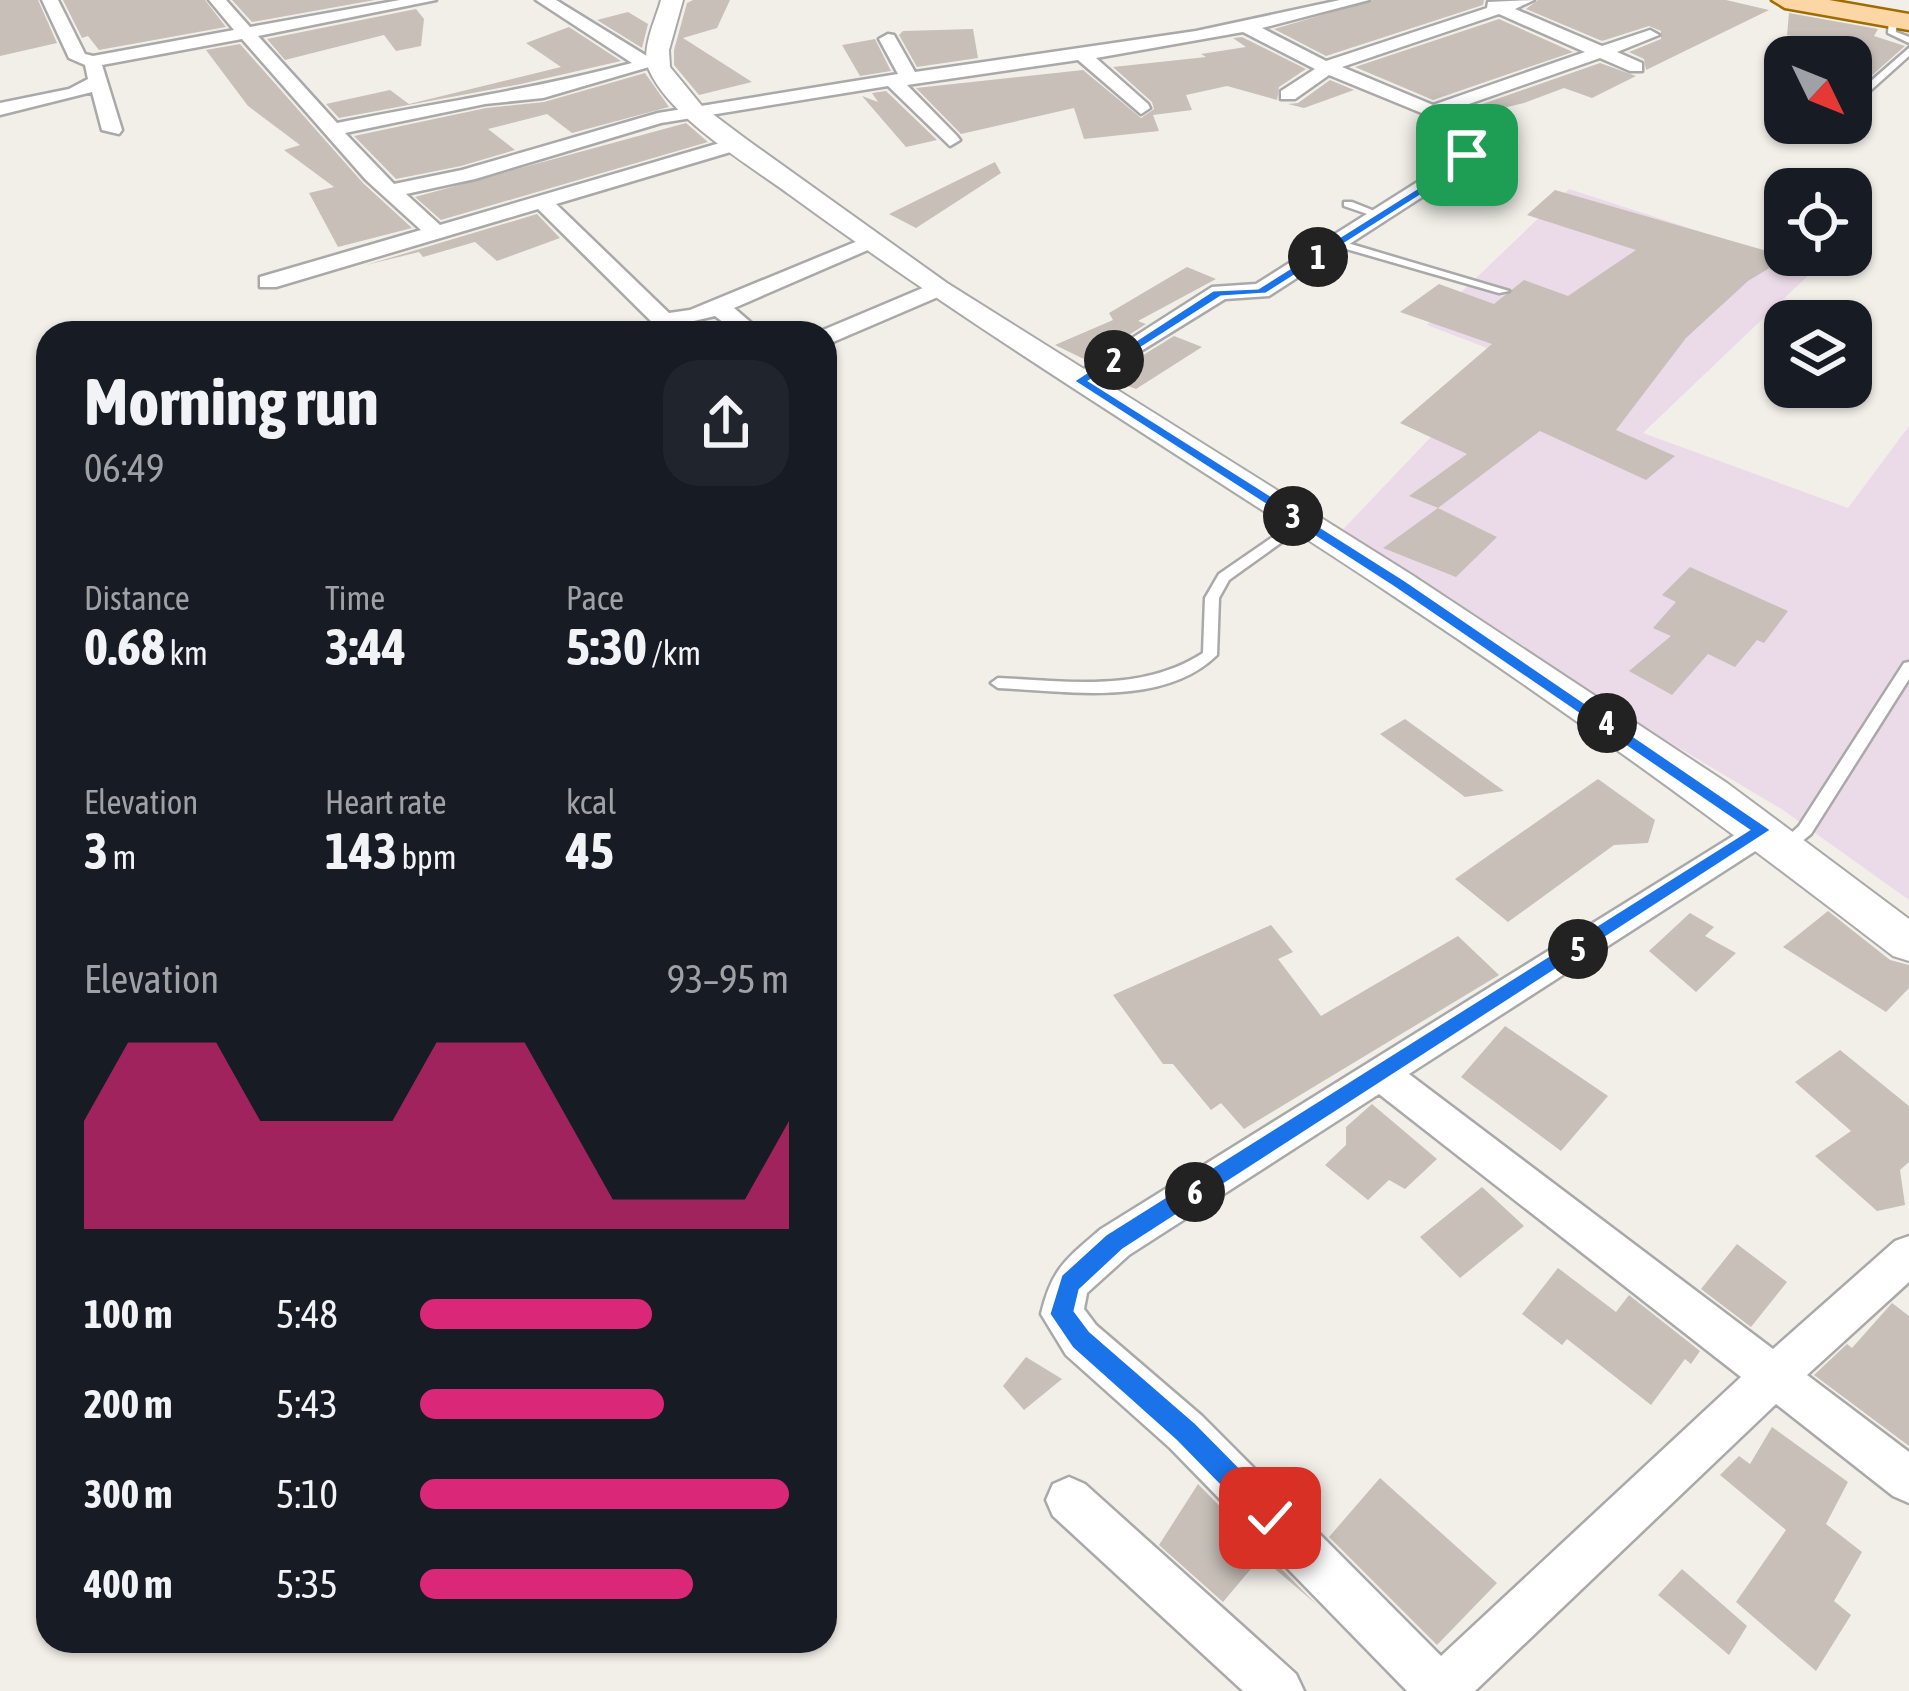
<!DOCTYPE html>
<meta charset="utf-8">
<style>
body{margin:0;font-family:"Asap Condensed",sans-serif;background:#20242c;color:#f1f3f6;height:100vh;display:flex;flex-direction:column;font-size:45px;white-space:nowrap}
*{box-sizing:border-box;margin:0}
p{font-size:39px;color:#9ea1a6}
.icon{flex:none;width:66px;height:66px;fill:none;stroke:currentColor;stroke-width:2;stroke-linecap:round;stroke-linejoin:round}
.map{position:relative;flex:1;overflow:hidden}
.sheet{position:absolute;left:36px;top:321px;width:801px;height:1332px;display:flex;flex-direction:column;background:#171b24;border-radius:36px;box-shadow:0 3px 9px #0004}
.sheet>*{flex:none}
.needle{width:78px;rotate:133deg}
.buttons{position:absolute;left:1764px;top:36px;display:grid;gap:24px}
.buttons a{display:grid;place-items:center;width:108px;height:108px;border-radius:24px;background:#171b24;box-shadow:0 3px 9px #0004;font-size:60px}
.pin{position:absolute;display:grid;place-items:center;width:102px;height:102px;color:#fff;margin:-51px;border-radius:24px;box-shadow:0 6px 18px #0006}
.km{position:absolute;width:60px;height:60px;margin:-30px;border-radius:50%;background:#222;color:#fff;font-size:33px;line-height:60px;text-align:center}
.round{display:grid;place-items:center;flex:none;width:126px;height:126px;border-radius:36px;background:#20242c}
.overview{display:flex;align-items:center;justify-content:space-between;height:204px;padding:0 48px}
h1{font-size:66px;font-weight:700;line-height:90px}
.figures{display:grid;grid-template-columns:repeat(3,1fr);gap:18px;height:204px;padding:12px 48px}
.figures div{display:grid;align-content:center}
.figures b{font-size:51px;font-weight:700}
.figures small{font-size:33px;font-weight:400}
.figures p{font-size:33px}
.chart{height:336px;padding:24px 48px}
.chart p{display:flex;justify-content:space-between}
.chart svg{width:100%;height:216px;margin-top:12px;fill:#db2777;opacity:.7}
ul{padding:0 48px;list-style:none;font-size:39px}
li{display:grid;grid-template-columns:192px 144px 1fr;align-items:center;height:90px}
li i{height:30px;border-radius:15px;background:#db2777}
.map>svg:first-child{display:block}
.industrial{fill:#ebdbe8}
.building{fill:#c7bfb8}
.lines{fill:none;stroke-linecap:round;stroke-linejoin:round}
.service-casing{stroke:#a9a9a9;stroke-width:5}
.minor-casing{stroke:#a9a9a9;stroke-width:5}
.tertiary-casing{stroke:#a9a9a9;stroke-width:4}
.primary-casing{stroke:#a06b00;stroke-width:5}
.service{fill:#fff;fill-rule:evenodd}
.minor{fill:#fff;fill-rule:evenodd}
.tertiary{fill:#fff;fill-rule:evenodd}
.primary{fill:#fcd6a4;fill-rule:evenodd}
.route{fill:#1a73e8;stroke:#fff;stroke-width:3}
</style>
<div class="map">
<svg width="1909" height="1691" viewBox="0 0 1909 1691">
<rect width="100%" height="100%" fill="#f2efe9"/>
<path class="industrial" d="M1569,189L1815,269L1643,433L1848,508L1909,426V900L1783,810L1332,541L1508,356L1427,325Z"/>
<path class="building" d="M0,0H38L57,43L0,56Z
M63,0H205L226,27L99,50L88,36L82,38Z
M232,0H375L252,22Z
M693,0H730L717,28L683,38L752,82L699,95L674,65V50L687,3Z
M1373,0H1484L1483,5L1326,56L1274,29Z
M1538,0H1726L1769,10L1646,70L1644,59L1629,52L1661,39V31L1649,26L1602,41L1526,9Z
M416,9L424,19L421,46L396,51L384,35L285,60L267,39Z
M628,12L648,24L642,48L597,20Z
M1789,13L1878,29L1874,36L1905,46L1851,94V57H1812L1827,44L1787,35Z
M1499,19L1573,52L1433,100L1355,67Z
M569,27L621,61L521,84L339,118L326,104L390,90L409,104L561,67L526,43Z
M973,29L978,58L917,67L899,35L903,31Z
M1242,37L1306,69L1279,87L1277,100L1227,86L1186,95L1192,110L1153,115L1159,131L1084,139L1074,108L961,134L916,88L1083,70L1141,118L1154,109L1152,102L1113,67L1206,57L1201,54L1246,47L1233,38Z
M875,39L891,71L860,76L842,45Z
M240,44L363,183L412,228L338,247L309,193L334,187L284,150L300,145L248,106L206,50L200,51Z
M1600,63L1636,76L1592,98L1564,88L1524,103L1462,118L1454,114Z
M645,73L669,107L572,133L547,114L488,129L515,150L461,166L396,179L354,136L486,108L544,102Z
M1330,80L1354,90L1304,108L1288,104L1298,103Z
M886,91L937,140L906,147L862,96L878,102L872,93Z
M686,123L708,142L441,220L415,197Z
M995,162L1001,173L916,228L889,214Z
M1555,190L1788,257L1748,281L1686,338L1616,430L1675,456L1646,480L1540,431L1438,508L1409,496L1467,454L1400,423L1492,344L1400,312L1439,284L1494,304L1524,280L1568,296L1636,250L1527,215Z
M537,214L560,238L497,261L475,242L423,257L419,252L366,265Z
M1187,267L1216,279L1138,321L1146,324L1088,361L1055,345L1113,320L1109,313Z
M1174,336L1202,347L1136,389L1106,378Z
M1438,508L1497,537L1456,577L1383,548Z
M1690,567L1788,611L1764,643L1757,640L1735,667L1708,654L1672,695L1629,671L1671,636L1653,628L1676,602L1662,595Z
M1405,719L1504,791L1465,797L1380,734Z
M1598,779L1655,820L1648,843L1614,845L1508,922L1455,879Z
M1828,911L1890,960L1909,965V988L1886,1012L1783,947Z
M1690,913L1714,927L1705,936L1736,953L1696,992L1649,951Z
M1271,925L1293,952L1278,959L1321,1016L1458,936L1499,975L1244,1129L1221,1103L1211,1110L1173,1064H1163L1113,995Z
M1505,1026L1608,1096L1561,1151L1461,1077Z
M1840,1050L1909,1106V1162L1900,1170L1905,1205L1877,1211L1815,1156L1851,1131L1795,1082Z
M1372,1104L1437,1159L1405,1189L1389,1180L1368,1200L1325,1165L1346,1145V1127Z
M1482,1187L1524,1226L1460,1278L1420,1237Z
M1737,1244L1787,1282L1751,1327L1701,1289Z
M1558,1268L1616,1312L1629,1295L1700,1351L1691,1364L1685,1359L1651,1405L1567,1339L1562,1345L1522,1314Z
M1892,1303L1909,1316V1446L1814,1375L1847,1344L1852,1348Z
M1026,1357L1062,1379L1024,1410L1003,1386Z
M1772,1427L1848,1482L1826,1524L1862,1552L1834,1601L1851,1615L1816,1671L1736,1602L1786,1530L1720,1475L1739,1456L1750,1464Z
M1380,1478L1497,1583L1437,1645L1329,1537Z
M1198,1484L1316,1604L1261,1557L1223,1602L1159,1545Z
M1682,1569L1747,1626L1729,1655L1658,1595Z"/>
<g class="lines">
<defs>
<path id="service" d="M1893,16L1897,19L1896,32L1909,37V43L1888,33L1889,19Z
M1909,48V56L1861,99H1855V95Z
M1344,202H1352L1387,216L1382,219L1344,206Z
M1336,242H1344L1509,291L1499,293L1336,246Z
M1302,517L1307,518V524L1229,580L1219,598L1217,655C1163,708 1067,691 998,688L991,683L998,678C1068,681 1141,693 1203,653L1205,598L1219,574Z
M1909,662V679L1811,834L1790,851H1778L1776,847L1799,826L1904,663Z"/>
<path id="minor" d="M42,0H58L85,54L93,56L234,30L209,0H226L250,27L400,0H436L258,36L337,123C435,103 535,89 632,63L536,0H556L650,58L666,62L543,98L485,104L345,133L394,184L462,170L658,113L898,74L879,39L888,34L894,35L915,72L1196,31L1340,0H1369L1262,28L1326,61L1487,8L1488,2L1534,0L1515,9L1602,46L1650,30L1659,35L1617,52L1642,63V71H1630L1600,58L1446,112L1457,138L1477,155L1473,164L1269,296L1225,299L1081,388L1069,381L1073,376L1212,287L1256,284L1457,157L1439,141L1429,116L1329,75L1295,99H1281V91L1315,69L1243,32L1096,58L1148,104L1150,108L1141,114L1078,60L907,85L957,136L960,140L950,146L888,86L661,123L475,179L406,194L440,225L730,140H744V148L556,204L669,313L690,310L865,238H881L884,243L734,308L763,333H737L715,316L664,328L656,326L538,209L276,287H260V277L421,230L366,180L242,39L102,65L122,130L119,134L102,130L92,92L0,115V103L69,89L88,79L85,65L69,58ZM1499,14L1585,52L1433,105L1342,67Z
M937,282L948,289L945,294L833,342L825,344V333H816Z
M1762,818L1774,821L1778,830L1774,839L1409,1074L1773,1349L1895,1241L1909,1236V1282L1807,1375L1909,1452V1503L1893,1496L1776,1404L1475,1691H1407L1170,1448L1066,1355L1041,1314C1052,1268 1066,1259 1101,1229ZM1379,1094L1741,1377L1441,1656L1202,1416L1096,1325L1084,1309L1087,1293L1129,1255Z
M1069,1477L1085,1484L1296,1674L1304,1691H1243L1053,1516L1046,1500L1053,1484Z"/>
<path id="tertiary" d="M661,0H683L669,50L670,67L702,106L746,139L947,283L1412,575L1727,783L1909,919V961L1893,956C1728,828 1560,706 1386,591C1187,459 983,336 790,195C748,164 671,119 649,70C640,50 656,19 661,0Z"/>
<path id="primary" d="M1772,0H1829L1909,14V30L1785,8Z"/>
</defs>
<use href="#service" class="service-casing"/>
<use href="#minor" class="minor-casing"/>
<use href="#tertiary" class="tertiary-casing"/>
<use href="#primary" class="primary-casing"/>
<use href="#service" class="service"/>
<use href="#minor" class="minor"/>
<use href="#tertiary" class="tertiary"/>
<use href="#primary" class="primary"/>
</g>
<path class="route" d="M1463,153L1473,155L1436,186L1266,294L1221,297L1090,381L1405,580L1772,830L1123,1250L1080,1290L1075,1311L1090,1331L1195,1422L1280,1508L1284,1518L1280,1528L1270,1532L1261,1528L1176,1441L1072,1348L1049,1314L1061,1275L1106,1234L1748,830L1393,587L1073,381L1213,290L1258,288L1428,181Z"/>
</svg>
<div class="buttons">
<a><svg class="needle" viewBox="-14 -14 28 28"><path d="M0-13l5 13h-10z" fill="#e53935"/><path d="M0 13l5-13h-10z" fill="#9ea1a6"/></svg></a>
<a><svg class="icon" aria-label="locate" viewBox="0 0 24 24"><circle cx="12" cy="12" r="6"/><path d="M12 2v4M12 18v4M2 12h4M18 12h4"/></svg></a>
<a><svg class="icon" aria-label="layers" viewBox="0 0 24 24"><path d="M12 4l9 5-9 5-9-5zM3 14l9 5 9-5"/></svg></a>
</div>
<div class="pin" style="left:1467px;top:155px;background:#1e9e55"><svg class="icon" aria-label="arrive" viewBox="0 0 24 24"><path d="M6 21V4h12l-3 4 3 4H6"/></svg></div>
<div class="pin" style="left:1270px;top:1518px;background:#d93025"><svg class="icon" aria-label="check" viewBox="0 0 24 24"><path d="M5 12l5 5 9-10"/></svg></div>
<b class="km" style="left:1318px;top:257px">1</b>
<b class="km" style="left:1114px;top:360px">2</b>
<b class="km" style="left:1293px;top:516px">3</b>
<b class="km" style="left:1607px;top:723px">4</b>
<b class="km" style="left:1578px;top:949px">5</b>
<b class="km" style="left:1195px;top:1192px">6</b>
<section class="sheet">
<div class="overview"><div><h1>Morning run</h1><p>06:49</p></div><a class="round"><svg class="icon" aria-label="share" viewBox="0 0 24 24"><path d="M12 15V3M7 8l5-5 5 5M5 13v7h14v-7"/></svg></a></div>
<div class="figures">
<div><p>Distance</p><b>0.68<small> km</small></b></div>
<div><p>Time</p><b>3:44</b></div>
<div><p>Pace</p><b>5:30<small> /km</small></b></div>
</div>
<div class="figures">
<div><p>Elevation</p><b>3<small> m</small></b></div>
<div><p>Heart rate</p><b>143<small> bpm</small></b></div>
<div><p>kcal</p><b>45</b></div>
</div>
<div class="chart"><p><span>Elevation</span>93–95 m</p>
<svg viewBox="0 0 160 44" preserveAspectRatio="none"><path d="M0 44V22L10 6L20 6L30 6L40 22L50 22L60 22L70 22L80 6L90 6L100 6L110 22L120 38L130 38L140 38L150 38L160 22V44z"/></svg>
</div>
<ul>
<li><b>100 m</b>5:48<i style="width:63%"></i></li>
<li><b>200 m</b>5:43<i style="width:66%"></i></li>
<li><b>300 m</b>5:10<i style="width:100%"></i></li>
<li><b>400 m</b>5:35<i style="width:74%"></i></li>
</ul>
</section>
</div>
